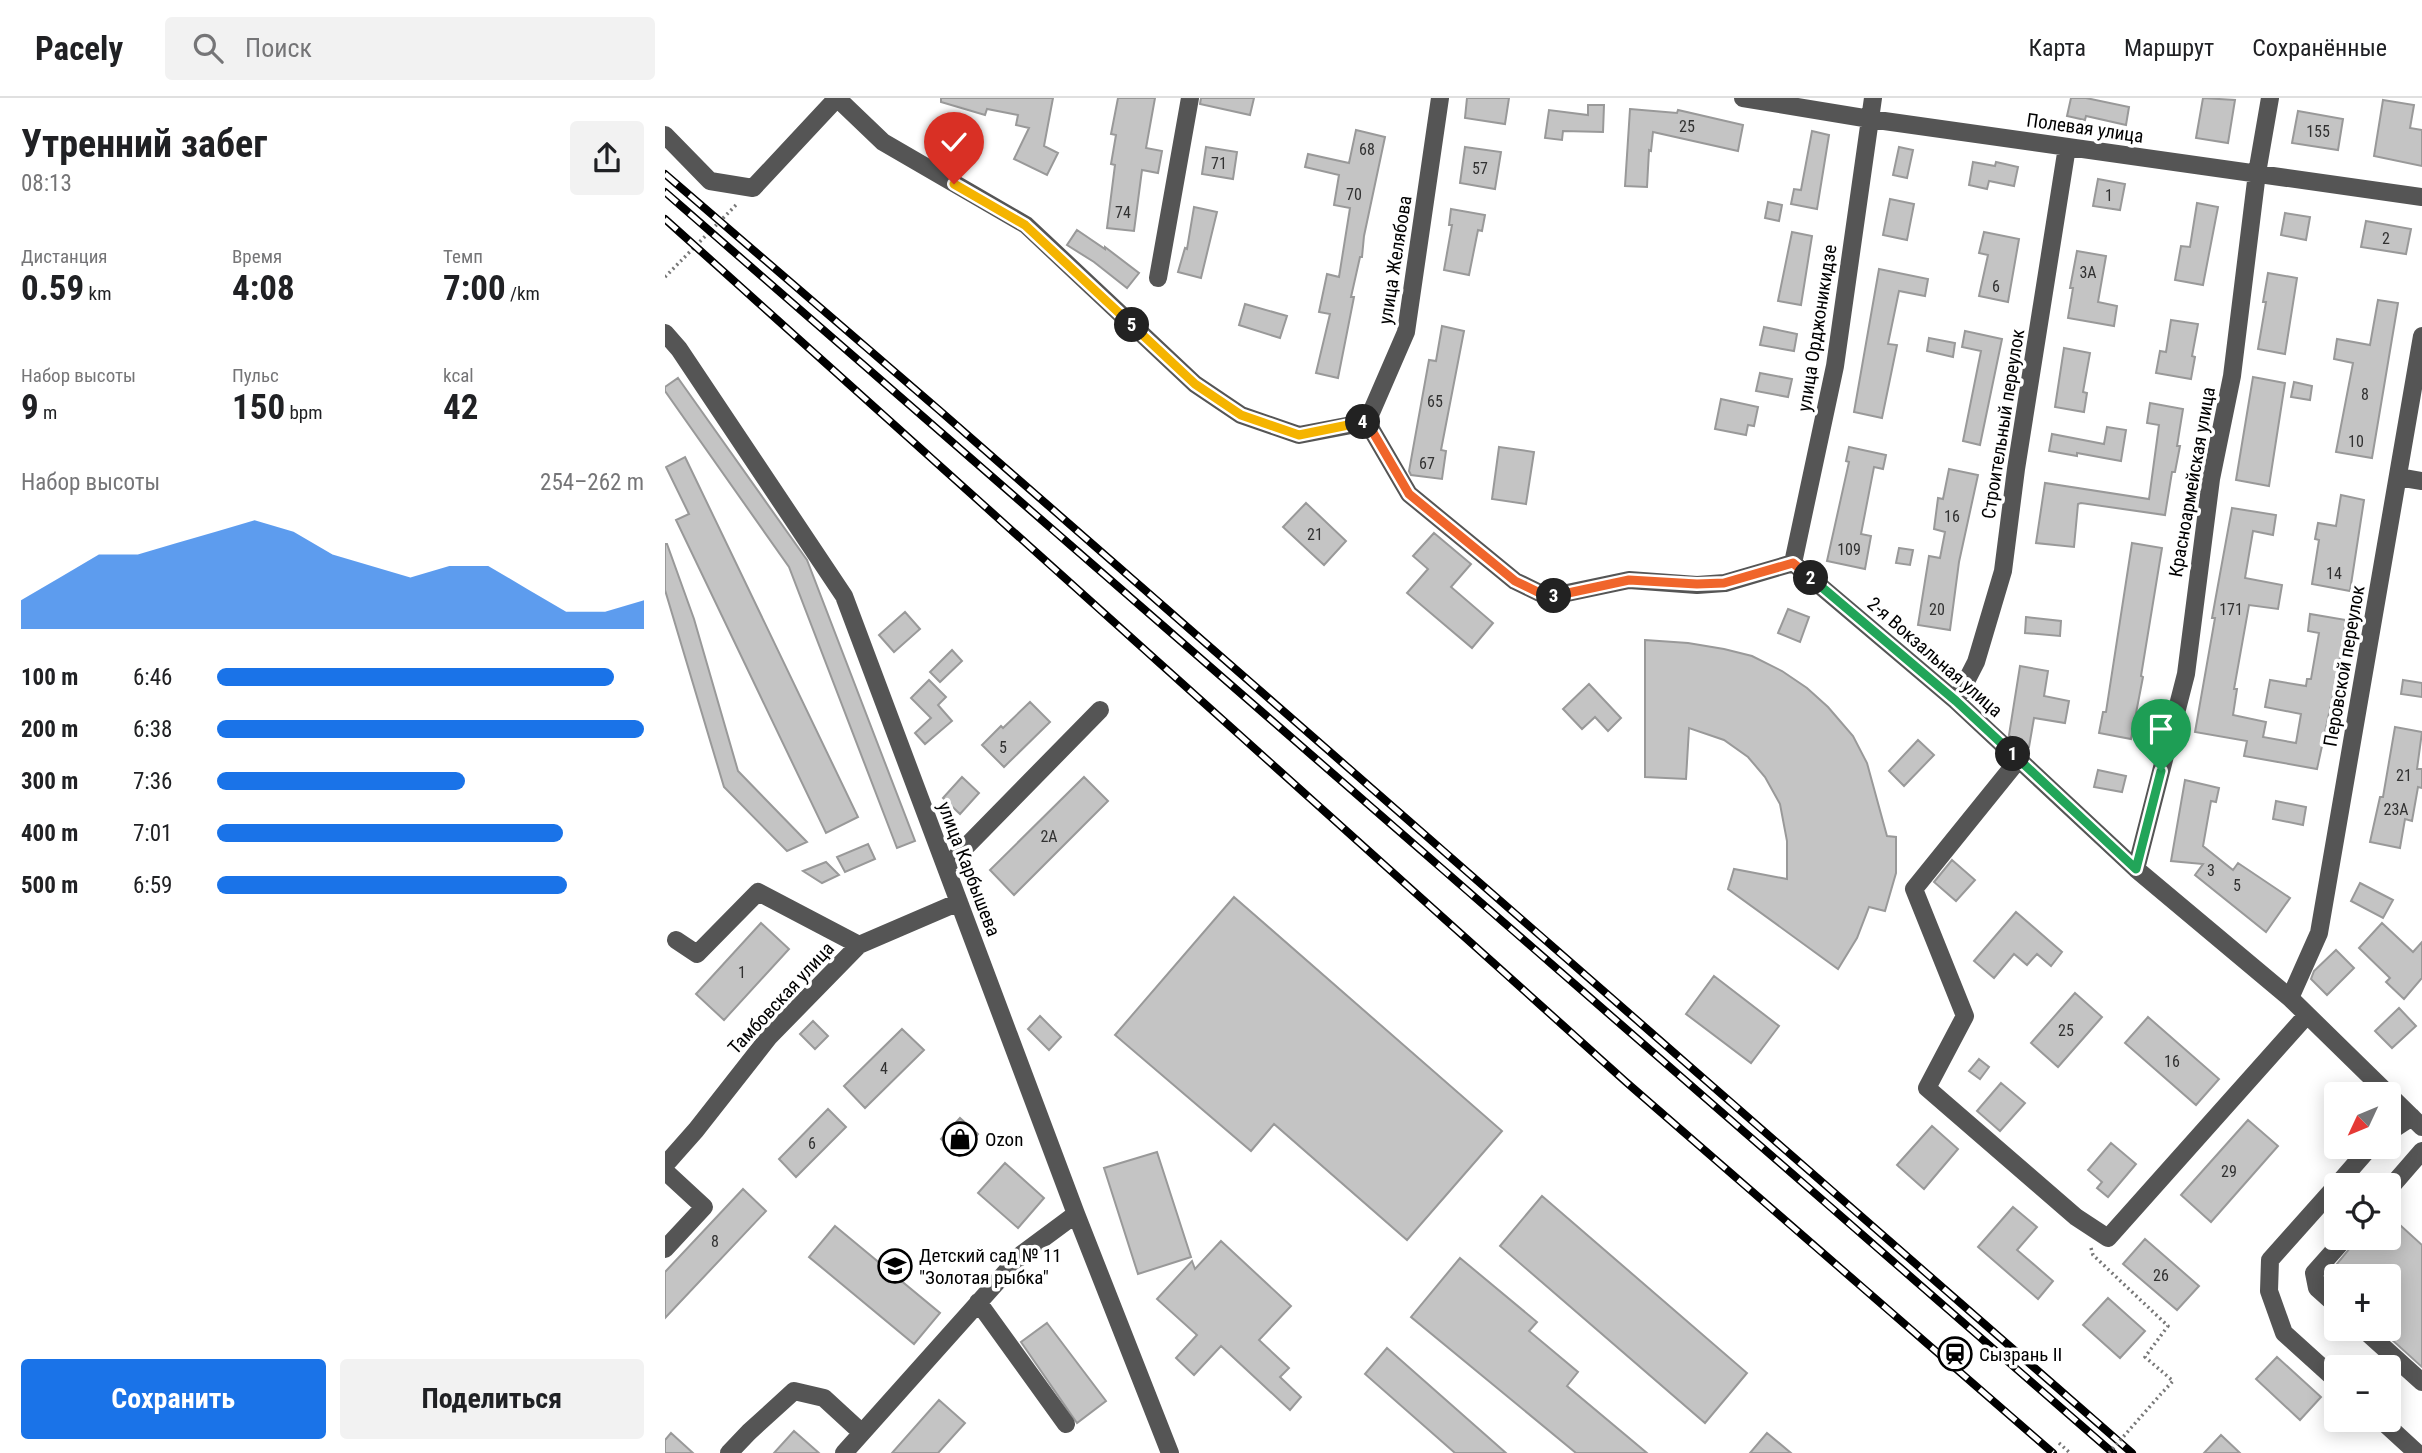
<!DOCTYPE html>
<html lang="ru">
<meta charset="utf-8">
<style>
body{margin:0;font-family:"Roboto Condensed",sans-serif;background:#f2f2f2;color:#202124;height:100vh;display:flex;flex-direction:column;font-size:26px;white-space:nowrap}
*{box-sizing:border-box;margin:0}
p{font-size:23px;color:#757577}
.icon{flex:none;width:38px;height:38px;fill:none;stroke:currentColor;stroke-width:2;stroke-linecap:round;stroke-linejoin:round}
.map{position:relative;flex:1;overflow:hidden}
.panel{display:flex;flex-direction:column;background:#fff;width:665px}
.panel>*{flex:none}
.needle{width:46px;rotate:226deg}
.buttons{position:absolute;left:1659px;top:984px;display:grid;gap:14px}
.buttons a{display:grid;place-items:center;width:77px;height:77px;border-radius:7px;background:#fff;box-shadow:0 4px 18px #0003;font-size:35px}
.pin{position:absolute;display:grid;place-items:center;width:60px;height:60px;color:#fff;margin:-72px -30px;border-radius:50% 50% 50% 0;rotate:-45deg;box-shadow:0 0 7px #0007}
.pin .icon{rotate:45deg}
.km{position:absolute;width:35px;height:35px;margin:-18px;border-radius:50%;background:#222;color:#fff;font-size:19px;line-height:35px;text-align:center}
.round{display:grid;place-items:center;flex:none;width:74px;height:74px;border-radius:7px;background:#f2f2f2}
.headline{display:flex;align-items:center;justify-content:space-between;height:119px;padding:0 21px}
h1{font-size:38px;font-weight:700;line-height:52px}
.metrics{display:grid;grid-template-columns:repeat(3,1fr);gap:10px;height:119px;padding:7px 21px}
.metrics div{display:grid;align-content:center}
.metrics b{font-size:35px;font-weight:700}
.metrics small{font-size:19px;font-weight:400}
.metrics p{font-size:19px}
.chart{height:196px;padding:14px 21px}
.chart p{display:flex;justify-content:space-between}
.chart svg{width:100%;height:126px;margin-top:7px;fill:#1a73e8;opacity:.7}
.action{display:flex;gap:14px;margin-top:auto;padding:14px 21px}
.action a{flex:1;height:80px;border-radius:7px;background:#1a73e8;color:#fff;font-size:28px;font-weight:700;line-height:80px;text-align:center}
.action a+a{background:#f2f2f2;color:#202124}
ul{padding:0 21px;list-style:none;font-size:23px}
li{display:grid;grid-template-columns:112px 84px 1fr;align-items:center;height:52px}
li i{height:18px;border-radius:9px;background:#1a73e8}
header{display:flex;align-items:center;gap:42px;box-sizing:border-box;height:98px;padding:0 35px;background:#fff;border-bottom:2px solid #e0e0e0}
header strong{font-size:33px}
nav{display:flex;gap:38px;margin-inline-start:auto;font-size:24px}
.search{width:490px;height:63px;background:#f2f2f2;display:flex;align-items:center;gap:18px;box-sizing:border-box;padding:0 24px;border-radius:7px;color:#757577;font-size:26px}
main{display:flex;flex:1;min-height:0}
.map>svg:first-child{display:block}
.building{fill:#c4c4c4;stroke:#999;stroke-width:2}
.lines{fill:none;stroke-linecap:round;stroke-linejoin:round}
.path{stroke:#777;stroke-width:3.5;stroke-dasharray:2 3.5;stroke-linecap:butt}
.minor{stroke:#555;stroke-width:18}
.rail-casing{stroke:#000;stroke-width:8}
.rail{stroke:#fff;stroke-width:5;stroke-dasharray:16;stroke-linecap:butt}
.path-bridge{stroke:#777;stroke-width:3.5;stroke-dasharray:2 3.5;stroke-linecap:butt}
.split-1-casing{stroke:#fff;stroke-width:14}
.split-2-casing{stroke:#fff;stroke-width:14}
.split-3-casing{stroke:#fff;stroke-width:14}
.split-4-casing{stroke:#fff;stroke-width:14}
.split-5-casing{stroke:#fff;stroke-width:14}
.split-6-casing{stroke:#fff;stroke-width:14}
.split-1{stroke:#22a559;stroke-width:9}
.split-2{stroke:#22a559;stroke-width:9}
.split-3{stroke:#f0652b;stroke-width:9}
.split-4{stroke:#f0652b;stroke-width:9}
.split-5{stroke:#f5b400;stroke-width:9}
.split-6{stroke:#f5b400;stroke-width:9}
.labels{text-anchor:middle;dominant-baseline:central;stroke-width:7;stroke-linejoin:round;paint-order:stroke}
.number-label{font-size:16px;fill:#313131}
.street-label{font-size:19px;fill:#000;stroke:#fff}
.poi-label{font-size:19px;fill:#000;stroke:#fff;text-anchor:start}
</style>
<header>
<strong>Pacely</strong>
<div class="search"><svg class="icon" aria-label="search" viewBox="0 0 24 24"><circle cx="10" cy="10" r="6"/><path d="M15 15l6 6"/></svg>Поиск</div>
<nav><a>Карта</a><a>Маршрут</a><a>Сохранённые</a></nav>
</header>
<main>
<section class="panel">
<div class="headline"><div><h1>Утренний забег</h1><p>08:13</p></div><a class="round"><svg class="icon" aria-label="share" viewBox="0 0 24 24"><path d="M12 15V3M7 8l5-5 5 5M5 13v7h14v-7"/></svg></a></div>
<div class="metrics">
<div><p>Дистанция</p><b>0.59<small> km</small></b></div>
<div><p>Время</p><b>4:08</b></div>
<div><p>Темп</p><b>7:00<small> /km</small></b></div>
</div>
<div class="metrics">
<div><p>Набор высоты</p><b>9<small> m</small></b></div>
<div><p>Пульс</p><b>150<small> bpm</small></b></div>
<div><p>kcal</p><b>42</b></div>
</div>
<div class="chart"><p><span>Набор высоты</span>254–262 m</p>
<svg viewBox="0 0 160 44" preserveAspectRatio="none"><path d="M0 44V34L10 26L20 18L30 18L40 14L50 10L60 6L70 10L80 18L90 22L100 26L110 22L120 22L130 30L140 38L150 38L160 34V44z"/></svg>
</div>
<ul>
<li><b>100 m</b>6:46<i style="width:93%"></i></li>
<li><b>200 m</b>6:38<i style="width:100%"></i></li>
<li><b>300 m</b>7:36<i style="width:58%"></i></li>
<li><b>400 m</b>7:01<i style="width:81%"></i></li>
<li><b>500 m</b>6:59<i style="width:82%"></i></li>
</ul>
<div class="action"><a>Сохранить</a><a>Поделиться</a></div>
</section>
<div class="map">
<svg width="1757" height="1355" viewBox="0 0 1757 1355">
<rect width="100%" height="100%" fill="#fff"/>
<path class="building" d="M276,0H388L379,48L393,55L382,77L349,61L364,30L351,27L353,17L322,11L320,17L276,4Z
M453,0H490L481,50L497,53L493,75L477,72L469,133L442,130L450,67L446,66L451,37L446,36Z
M536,0H589L585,17L535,6Z
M802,0H844L840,26L800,20Z
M1406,0H1421L1464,9L1461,27L1421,18L1420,22L1402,18Z
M1538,0L1570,2L1563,45L1531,40Z
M1718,2L1749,7L1745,30L1757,32V68L1709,58Z
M923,7H939L938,34L898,33L897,42L880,40L884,12L923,17Z
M965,11L1012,15L1013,12L1078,27L1073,53L988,34L986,53L984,52L982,89L960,88Z
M1633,13L1678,21L1673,52L1627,45Z
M691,32L720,39L699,138L697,159H695L686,199H689L673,280L651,275L665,216L654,214L662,176L674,179L685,110L669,107L674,77L640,69L643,56L684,65Z
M1147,33L1164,37L1152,111L1126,106L1129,91L1136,92Z
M541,49L572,54L568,81L537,76Z
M800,49L836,54L830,91L795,85Z
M1234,49L1248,52L1242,80L1228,77Z
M1308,64L1330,68L1331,64L1353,69L1349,88L1324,83L1322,91L1304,87Z
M1433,81L1460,86L1455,112L1428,108Z
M1225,101L1249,106L1242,142L1218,137Z
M1103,104L1117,107L1114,123L1100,120Z
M1532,105L1553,109L1538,187L1510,182L1516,148L1525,149Z
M529,109L552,114L536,180L513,174L520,150L522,151Z
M786,111L820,117L817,133L813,132L804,177L779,172L787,127H784Z
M1620,115L1645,119L1641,142L1616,137Z
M1701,123L1746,131L1741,156L1696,149Z
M412,132L440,151V149L474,175L462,190L429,164L402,147Z
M1127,134L1147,138L1136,207L1113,203Z
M1319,134L1354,141L1343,204L1314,198L1323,157L1314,155Z
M1412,153L1441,158L1433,204L1452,208L1449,228L1403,220L1408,190H1405Z
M1214,171L1263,181L1260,198L1234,193L1223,246L1232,247L1217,320L1189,314Z
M1603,175L1632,180L1620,256L1593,251L1601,204H1598Z
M1713,202L1733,205L1707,360L1671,354L1688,265L1669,261L1672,241L1705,247Z
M580,206L622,218L615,240L574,227Z
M1506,222L1533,226L1527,258L1530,259L1526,281L1491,275L1495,253L1501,254Z
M777,228L799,233L776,352L781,353L777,381L746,377L744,373L764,262L771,263Z
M1099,229L1132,236L1129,253L1095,247Z
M1300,233L1337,241L1315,347L1298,343L1316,253L1297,249Z
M1264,240L1290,245L1288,259L1262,253Z
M1399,250L1425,255L1418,294L1422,295L1419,314L1390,309Z
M1095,275L1127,281L1123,299L1091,293Z
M1588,279L1620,285L1604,388L1571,382Z
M13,280L142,462L250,743L232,750L124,469L0,293V289Z
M1629,284L1647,288L1645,302L1626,299Z
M1056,301L1093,309L1089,328L1083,327L1081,337L1050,331Z
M1485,305L1518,311L1512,348H1515L1510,374H1507L1500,417L1416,405L1413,406L1409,449L1371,445L1380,385L1484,401L1494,327L1482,325Z
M1442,329L1461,332L1456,363L1412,355V358L1384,353L1387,336L1439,346Z
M834,349L869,354L861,406L827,401Z
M1184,349L1221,357L1218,371L1209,369L1196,436L1206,438L1200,471L1162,463L1184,364L1181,363Z
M20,359L193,719L161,735L11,422L24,416L1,369Z
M1284,371L1313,377L1294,464L1285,532L1253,527L1264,458L1275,460L1280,434L1269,431L1273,400L1278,401Z
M1676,397L1699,402L1685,493L1647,486L1654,442L1650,441L1653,425L1671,428Z
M641,405L681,443L659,467L618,429Z
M1567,410L1611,417L1608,437L1588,433L1580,480L1617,487L1613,511L1584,507L1569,591H1572L1568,617L1601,624L1598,639L1631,645L1636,616L1600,609L1605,582L1641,588L1642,581H1646L1654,535L1643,533L1645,516L1681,522L1672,579L1652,671L1579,658L1582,643L1530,634L1550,520H1547Z
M769,435L806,466L786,489L828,525L807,550L742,495L763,471L748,458Z
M1467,445L1497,450L1476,578L1478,579L1466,641L1434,635L1438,614H1441Z
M0,446H2L29,521L73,673L142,744L122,753L59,689L0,492Z
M1234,450L1248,452L1245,467L1231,465Z
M1123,511L1144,519L1135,544L1113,535Z
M240,514L255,531L229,554L214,537Z
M1361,519L1396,523L1395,538L1360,535Z
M980,542L1023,545L1059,551L1087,558L1117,573L1142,590L1163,609L1188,638L1202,665L1222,738L1231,739V775L1220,813L1204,809L1192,840L1173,871L1063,791L1069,771L1122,781V743L1115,706L1100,679L1083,659L1059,642L1024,630L1021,681L980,679Z
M287,552L297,563L275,584L265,574Z
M1355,568L1383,573L1379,598L1404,603L1400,625L1369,620L1364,649L1355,647L1344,637Z
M264,582L281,599L273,607L287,623L260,646L250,635L266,620L246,600Z
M1738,582L1757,585V599L1736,596Z
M924,586L956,620L943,633L930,619L917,631L898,611Z
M365,604L385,624L339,669L317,647L336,628L338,630Z
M1730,629L1757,634L1752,671H1757V690L1753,689L1747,723L1740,721L1735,750L1705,744L1715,699H1718Z
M1253,642L1269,657L1239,688L1224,673Z
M1433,672L1461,678L1457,694L1429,689Z
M297,679L314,695L295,716L278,700Z
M419,679L443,703L349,797L325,772Z
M1520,682L1554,690L1551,704L1546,703L1538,748L1568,772L1573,765L1625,800L1601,834L1530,777L1538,766L1506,763Z
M1611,703L1641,709L1638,727L1608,721Z
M203,746L210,761L180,774L172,759Z
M1287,762L1310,782L1291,803L1269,784Z
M161,764L174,777L157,785L138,773Z
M1695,785L1728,802L1718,820L1686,803Z
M569,799L837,1033L742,1142L609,1026L586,1053L450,937Z
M1351,814L1397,854L1386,868L1372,856L1362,867L1349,856L1329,880L1309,863Z
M96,825L124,851L59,922L31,896Z
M1717,825L1748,854L1757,844V880L1739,901L1721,884L1725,880L1694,850Z
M1671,852L1689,870L1662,897L1646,881L1649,873Z
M1049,878L1114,928L1086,965L1021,916Z
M1410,895L1437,919L1393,969L1366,945Z
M1734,910L1751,928L1727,950L1710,933Z
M375,918L396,939L384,952L363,931Z
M1483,919L1554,981L1531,1007L1460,945Z
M148,923L163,938L150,951L135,936Z
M237,931L259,952L200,1010L179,988Z
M1314,961L1324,969L1315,981L1304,973Z
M1336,985L1360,1005L1335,1033L1312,1013Z
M163,1011L181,1029L131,1079L114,1061Z
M295,1020L313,1036L294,1058L276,1041Z
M1583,1022L1613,1048L1546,1124L1516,1097Z
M1267,1028L1293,1051L1259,1091L1232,1067Z
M1446,1045L1471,1066L1443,1099L1432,1090L1437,1084L1423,1072Z
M492,1054L526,1159L473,1176L439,1070Z
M340,1065L379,1100L353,1130L313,1095Z
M78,1091L101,1113L0,1220V1174Z
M877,1098L1082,1275L1040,1325L835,1148Z
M1348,1109L1372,1129L1352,1152L1388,1183L1373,1201L1313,1149Z
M1724,1117L1757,1147V1269L1714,1230H1724V1178H1662L1694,1139H1724Z
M170,1128L275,1215L249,1246L144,1159Z
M1480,1141L1534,1188L1512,1212L1458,1166Z
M556,1143L626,1208L594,1242L624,1270L615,1279L636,1299L625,1312L556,1248L529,1277L511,1260L532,1237L492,1201L527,1163L530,1171Z
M795,1160L872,1224L864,1233L913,1274L902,1288L982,1355H911L746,1219Z
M1443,1200L1480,1233L1455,1260L1418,1227Z
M382,1225L441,1303L412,1325L356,1244Z
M722,1250L841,1355H790L700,1276Z
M1612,1259L1656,1299L1635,1322L1591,1281Z
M274,1302L300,1325L273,1355H227Z
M129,1333L154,1355H109Z
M6,1335L28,1355H0V1342Z
M1102,1335L1126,1355H1085Z
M1556,1337L1575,1355H1539Z"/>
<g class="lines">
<path class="path" d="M0,179L72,106
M1426,1150L1428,1157L1503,1228L1480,1259L1508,1283L1495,1297
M1394,1345L1405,1355"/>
<path class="minor" d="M172,0L218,44L361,127L530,286L576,317L634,337L702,324
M1078,0L1205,21L1757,99
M0,37L45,83L88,90L172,0
M493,180L525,0
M0,235L14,251L179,498L411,1116L505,1355
M702,324L744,396L850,483L883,499L964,482L1032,487L1060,485L1128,465L1291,603L1471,771L1625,900L1757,1029
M702,324L741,234L775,0
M1733,379L1757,383
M1128,465L1170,268L1208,0
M1291,603L1311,564L1338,473L1351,371L1402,49
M1354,661L1249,791L1300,918L1262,990L1411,1119L1443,1140L1642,917
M281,769L435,612
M1471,771L1521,576L1546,381L1567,278L1592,75L1605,0
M11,842L32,856L93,794L194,847
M1625,900L1654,835L1757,238
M1724,1034L1747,1019
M0,1067L31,1032L104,939L194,847L294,804
M0,1073L39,1109L0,1151
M1672,1087L1706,1048
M1671,1088L1605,1162L1604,1193L1619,1235L1671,1282
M1724,1091L1757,1053
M313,1204L401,1326
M1671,1207L1652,1190L1649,1175L1681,1139
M1697,1230L1757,1284
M1715,1321L1752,1355
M64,1355L84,1334L129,1293L159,1300L196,1334
M179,1355L357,1156L411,1116"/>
<defs>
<path id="rail" d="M0,76L274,312L1467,1355
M0,94L1448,1355
M0,121L961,984L1388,1355"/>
</defs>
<use href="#rail" class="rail-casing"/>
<use href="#rail" class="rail"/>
<path class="path-bridge" d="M1444,1355L1495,1297"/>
</g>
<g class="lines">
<defs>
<path id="split-1" d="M1348,656L1471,771L1496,673"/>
<path id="split-2" d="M1146,480L1291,603L1348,656"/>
<path id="split-3" d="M889,498L964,482L1032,486L1059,485L1128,465L1146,480"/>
<path id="split-4" d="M698,324H702L744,396L850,483L883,499L889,498"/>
<path id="split-5" d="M467,227L530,286L576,317L634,337L698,324"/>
<path id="split-6" d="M289,86L360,127L467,227"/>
</defs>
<use href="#split-1" class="split-1-casing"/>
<use href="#split-2" class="split-2-casing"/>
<use href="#split-3" class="split-3-casing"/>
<use href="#split-4" class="split-4-casing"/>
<use href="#split-5" class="split-5-casing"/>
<use href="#split-6" class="split-6-casing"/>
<use href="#split-1" class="split-1"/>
<use href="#split-2" class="split-2"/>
<use href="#split-3" class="split-3"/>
<use href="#split-4" class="split-4"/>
<use href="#split-5" class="split-5"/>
<use href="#split-6" class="split-6"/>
</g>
<defs>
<symbol id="shop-ring" viewBox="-11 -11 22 22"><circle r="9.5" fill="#fff" stroke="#000" stroke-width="1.5"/><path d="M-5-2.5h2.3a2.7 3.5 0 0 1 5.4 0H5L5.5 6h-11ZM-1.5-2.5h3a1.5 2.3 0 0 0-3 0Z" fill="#000"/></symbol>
<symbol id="school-ring" viewBox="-11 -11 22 22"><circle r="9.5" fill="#fff" stroke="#000" stroke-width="1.5"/><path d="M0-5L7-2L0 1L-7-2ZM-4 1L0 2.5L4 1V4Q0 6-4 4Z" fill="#000"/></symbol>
<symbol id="station-ring" viewBox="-11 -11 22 22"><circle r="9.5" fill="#fff" stroke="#000" stroke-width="1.5"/><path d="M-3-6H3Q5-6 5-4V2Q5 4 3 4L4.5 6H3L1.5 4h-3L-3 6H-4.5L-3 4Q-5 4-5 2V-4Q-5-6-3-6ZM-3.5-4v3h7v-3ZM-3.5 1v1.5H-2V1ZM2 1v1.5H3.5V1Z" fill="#000"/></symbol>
</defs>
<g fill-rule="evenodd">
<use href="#shop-ring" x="276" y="1022" width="38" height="38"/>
<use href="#school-ring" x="211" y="1149" width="38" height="38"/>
<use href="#station-ring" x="1271" y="1237" width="38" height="38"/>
</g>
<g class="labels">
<g class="number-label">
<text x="1022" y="28">25</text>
<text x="1653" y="33">155</text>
<text x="702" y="51">68</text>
<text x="554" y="65">71</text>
<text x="815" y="70">57</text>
<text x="689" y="96">70</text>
<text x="1444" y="97">1</text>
<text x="458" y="114">74</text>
<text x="1721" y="140">2</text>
<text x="1423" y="174">3А</text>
<text x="1331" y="188">6</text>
<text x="1700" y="296">8</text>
<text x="770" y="303">65</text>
<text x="1691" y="343">10</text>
<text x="762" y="365">67</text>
<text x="1287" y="418">16</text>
<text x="650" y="436">21</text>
<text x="1184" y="451">109</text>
<text x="1669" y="475">14</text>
<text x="1272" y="511">20</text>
<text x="1566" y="511">171</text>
<text x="338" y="649">5</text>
<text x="1739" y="677">21</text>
<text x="1731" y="711">23А</text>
<text x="384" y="738">2А</text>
<text x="1546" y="772">3</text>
<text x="1572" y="787">5</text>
<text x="77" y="874">1</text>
<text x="1401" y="932">25</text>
<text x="1507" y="963">16</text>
<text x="219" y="970">4</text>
<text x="147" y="1045">6</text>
<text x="1564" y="1073">29</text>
<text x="50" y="1143">8</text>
<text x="1496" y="1177">26</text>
</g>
<g class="street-label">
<text transform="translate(1420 30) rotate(8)">Полевая улица</text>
<text transform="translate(730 162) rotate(-81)">улица Желябова</text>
<text transform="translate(1152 230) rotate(-81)">улица Орджоникидзе</text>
<text transform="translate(1338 326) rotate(-81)">Строительный переулок</text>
<text transform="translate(1527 384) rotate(-80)">Красноармейская улица</text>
<text transform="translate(1270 559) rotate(41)">2-я Вокзальная улица</text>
<text transform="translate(1679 568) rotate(-80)">Перовской переулок</text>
<text transform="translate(304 771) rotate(69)">улица Карбышева</text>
<text transform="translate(116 900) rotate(-47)">Тамбовская улица</text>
</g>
<g class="poi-label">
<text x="320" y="1041">Ozon</text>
<text x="254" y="1157">Детский сад № 11<tspan x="254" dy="22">"Золотая рыбка"</tspan></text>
<text x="1314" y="1256">Сызрань II</text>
</g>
</g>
</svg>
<div class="buttons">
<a><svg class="needle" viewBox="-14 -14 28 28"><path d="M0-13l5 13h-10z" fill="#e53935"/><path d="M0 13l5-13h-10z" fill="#757577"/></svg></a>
<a><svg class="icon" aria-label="locate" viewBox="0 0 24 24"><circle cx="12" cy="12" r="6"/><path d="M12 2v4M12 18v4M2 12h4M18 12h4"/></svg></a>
<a>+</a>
<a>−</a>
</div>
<div class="pin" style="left:1496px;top:673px;background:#1e9e55"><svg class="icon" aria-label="arrive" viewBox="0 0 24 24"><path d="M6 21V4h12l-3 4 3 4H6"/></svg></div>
<div class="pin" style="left:289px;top:86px;background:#d93025"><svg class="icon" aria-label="check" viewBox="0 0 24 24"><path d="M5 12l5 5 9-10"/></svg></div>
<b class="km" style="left:1348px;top:656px">1</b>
<b class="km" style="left:1146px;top:480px">2</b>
<b class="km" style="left:889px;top:498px">3</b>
<b class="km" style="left:698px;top:324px">4</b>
<b class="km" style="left:467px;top:227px">5</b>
</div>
</main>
